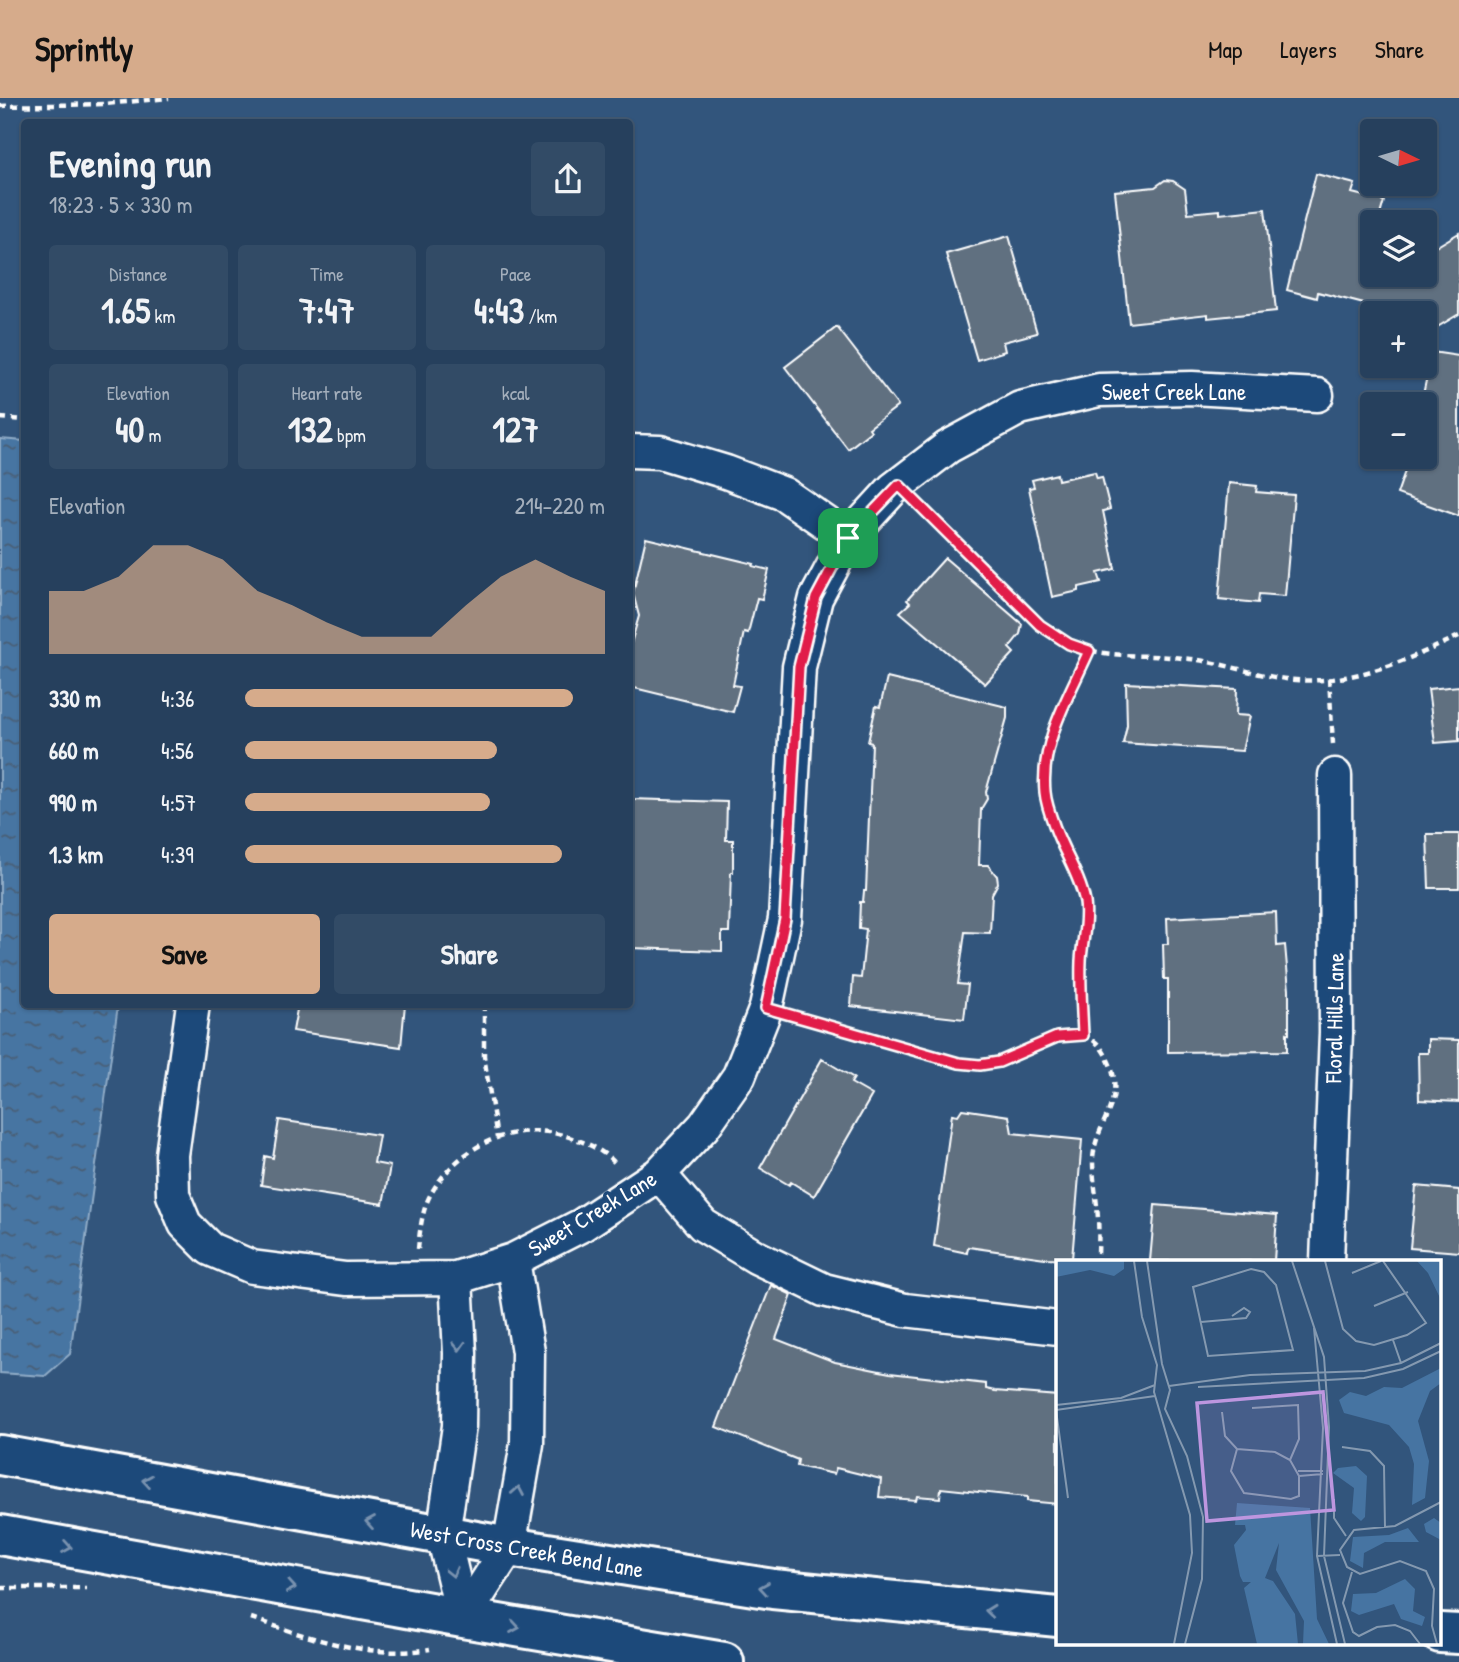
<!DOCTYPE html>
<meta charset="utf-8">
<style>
body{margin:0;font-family:"Patrick Hand",sans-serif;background:#324b66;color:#f1f3f6;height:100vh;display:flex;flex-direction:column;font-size:26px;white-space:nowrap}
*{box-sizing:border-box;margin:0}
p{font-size:23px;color:#a4afbc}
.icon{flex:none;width:38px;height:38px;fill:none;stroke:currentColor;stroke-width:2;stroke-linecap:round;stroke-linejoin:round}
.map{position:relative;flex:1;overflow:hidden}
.panel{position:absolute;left:21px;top:21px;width:612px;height:889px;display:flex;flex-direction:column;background:#26405d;border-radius:7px;box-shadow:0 2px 5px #0004,0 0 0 2px #425972}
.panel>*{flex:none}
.needle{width:46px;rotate:95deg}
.buttons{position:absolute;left:1360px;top:21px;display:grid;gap:14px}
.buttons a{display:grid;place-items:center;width:77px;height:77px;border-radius:7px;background:#26405d;box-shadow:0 2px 5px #0004,0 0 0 2px #425972;font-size:35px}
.pin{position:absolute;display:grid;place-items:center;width:60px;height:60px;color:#fff;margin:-30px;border-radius:14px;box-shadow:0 4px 10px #0006}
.round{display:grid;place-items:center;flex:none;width:74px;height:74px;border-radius:7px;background:#324b66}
.overview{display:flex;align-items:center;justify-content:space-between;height:119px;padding:0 28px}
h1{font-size:38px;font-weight:800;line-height:52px}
.figures{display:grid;grid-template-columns:repeat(3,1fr);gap:10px;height:119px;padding:7px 28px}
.figures div{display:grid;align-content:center;border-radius:7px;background:#324b66;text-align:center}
.figures b{font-size:35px;font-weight:800}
.figures small{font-size:19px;font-weight:400}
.figures p{font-size:19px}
.chart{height:196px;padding:14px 28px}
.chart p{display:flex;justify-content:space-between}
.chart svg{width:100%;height:126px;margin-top:7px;fill:#d6ab8b;opacity:.7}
.primary-button{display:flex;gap:14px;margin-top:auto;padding:14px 28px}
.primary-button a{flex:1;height:80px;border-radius:7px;background:#d6ab8b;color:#111;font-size:28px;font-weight:800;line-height:80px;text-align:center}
.primary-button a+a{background:#324b66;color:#f1f3f6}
ul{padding:0 28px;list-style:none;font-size:23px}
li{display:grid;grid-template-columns:112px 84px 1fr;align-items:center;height:52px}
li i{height:18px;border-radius:9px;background:#d6ab8b}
header{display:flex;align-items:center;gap:42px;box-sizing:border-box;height:98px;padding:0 35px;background:#d6ab8b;color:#111}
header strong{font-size:33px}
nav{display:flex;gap:38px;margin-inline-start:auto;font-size:24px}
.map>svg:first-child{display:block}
.water{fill:url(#water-ripples);stroke:#90acc7;stroke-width:2}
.building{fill:#607080;stroke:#fff;stroke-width:2}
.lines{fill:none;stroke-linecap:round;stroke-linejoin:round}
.street-casing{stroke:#fff;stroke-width:37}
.secondary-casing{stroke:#fff;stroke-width:44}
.path{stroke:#fff;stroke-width:4.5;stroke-dasharray:7 5;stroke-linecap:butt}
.street{stroke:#1f4a7a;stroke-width:32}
.secondary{stroke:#1f4a7a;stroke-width:38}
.oneway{stroke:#7992af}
.route-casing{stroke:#fff;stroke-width:14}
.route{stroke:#e11d48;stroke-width:9}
.labels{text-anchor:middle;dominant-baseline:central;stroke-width:7;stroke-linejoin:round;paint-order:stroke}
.street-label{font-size:23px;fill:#fff;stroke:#1f4a7a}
.inset-road{fill:none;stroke:#8499b0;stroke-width:2}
.view{fill:#bd96df;fill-opacity:0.15;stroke:#bd96df;stroke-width:3.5}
.inset-edge{fill:none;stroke:#fff;stroke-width:3.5}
</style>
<header>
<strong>Sprintly</strong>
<nav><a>Map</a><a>Layers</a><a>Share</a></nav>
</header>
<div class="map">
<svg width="1459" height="1564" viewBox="0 0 1459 1564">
<defs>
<pattern id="water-ripples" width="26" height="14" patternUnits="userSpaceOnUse" patternTransform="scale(1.75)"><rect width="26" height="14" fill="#4674a2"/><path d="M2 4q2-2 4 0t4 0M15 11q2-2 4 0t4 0" fill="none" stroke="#495e73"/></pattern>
</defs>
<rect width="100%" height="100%" fill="#32557c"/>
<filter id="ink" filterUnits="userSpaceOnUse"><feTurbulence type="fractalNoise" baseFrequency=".0143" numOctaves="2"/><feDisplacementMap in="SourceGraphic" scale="14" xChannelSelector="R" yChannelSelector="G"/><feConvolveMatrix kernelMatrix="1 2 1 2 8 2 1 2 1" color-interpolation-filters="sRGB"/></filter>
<g filter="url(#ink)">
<path class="water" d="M0,341L24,343V906L118,907L70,1256L45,1278L0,1275Z"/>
<path class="building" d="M1316,76L1355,86L1352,95L1384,103L1378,124H1372V177H1424V156L1459,135V216L1424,237V215H1383L1379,210L1318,194L1317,200L1287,192Z
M1165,82L1173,83L1185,91L1188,115L1220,112V116L1265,111L1276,213L1208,220V216L1129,225L1115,93L1155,89Z
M1009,138L1037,235L1003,244L1005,253L977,262L946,156Z
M837,229L898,308L869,330L871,333L848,351L785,269Z
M1432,254L1459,258V418L1397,396L1410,359H1424V292Z
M1095,374L1097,380L1102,379L1110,411L1103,413L1115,471L1098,475L1101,484L1079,489V493L1052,499L1029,390L1034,389L1032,382L1057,376L1058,382Z
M1229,385L1257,388L1256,394L1294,397L1285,498L1259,496L1258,505L1219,501Z
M646,440L754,466L753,468L769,472L762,501L757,500L748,535L744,534L733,587L740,588L733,614L630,589V549L639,518L633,495Z
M945,460L1022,526L1020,536L1009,550L1014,555L985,586L900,514L910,505L907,502Z
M887,580L1007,609V620L986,694L987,701L981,711L979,767H988L997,778L998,785L992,796L990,835L965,834L958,886L968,887L964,921L851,908L853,879L861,880L866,831L859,830L860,804H863L864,793H866L872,645L868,644L876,608L880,609Z
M1126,585L1237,591L1236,617L1250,618L1242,653L1123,645L1127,627Z
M1459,588V643L1435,645L1428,591Z
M630,701L727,704L726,742H733V774H731L729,834H722V853L630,850Z
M1427,736H1459V790H1429Z
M1276,814L1277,848L1285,847L1289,892V936L1287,935V953L1168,954V881H1164L1163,846H1168L1167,820Z
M298,906H405L401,949L293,933Z
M1428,941L1459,942V1004L1419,1002L1418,955H1428Z
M822,961L854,980L851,985L872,997L814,1098L791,1084L789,1087L760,1070Z
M962,1011L1009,1018L1012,1035L1082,1042L1072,1161L1045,1160L968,1149L967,1155L934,1148L952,1016L958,1017Z
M279,1022L379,1037L374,1065L390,1068L383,1106L261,1087L265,1058L273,1060Z
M1416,1088L1459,1092V1154L1410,1150Z
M1155,1107L1277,1117L1274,1163H1150Z
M771,1187L792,1197L776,1241L835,1264L890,1275L986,1286V1291L995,1293L1058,1298V1406L1027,1403V1399L941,1390L940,1400L917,1398L916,1402L879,1399L881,1381L836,1370L834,1376L797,1368L798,1362L716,1329Z"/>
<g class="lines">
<defs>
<path id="street" d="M630,353L660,354L726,374L784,396L848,440
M193,906L172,1057L173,1097L185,1126L210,1151L252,1169L346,1181L456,1180L513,1162L582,1127L659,1076L704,1028L739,978L766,910L785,821L799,569L816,500L848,440L893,391L948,349L1020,310L1099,292L1192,290L1317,297
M659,1076L703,1127L756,1159L824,1192L905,1212L1058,1230
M1327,1163L1336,935L1335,677
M456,1180L460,1255L459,1328L443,1437L463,1520
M463,1520L509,1449L527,1346L528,1254L513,1162"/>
<path id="secondary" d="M0,1357L509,1449L773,1491L1058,1519
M0,1437L463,1520L724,1564
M1440,1535L1459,1536"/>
</defs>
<use href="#street" class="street-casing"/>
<use href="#secondary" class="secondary-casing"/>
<path class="path" d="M0,8L105,6L169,0
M0,320L24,322
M919,407C944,433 969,458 994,483C1012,502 1030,523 1053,537C1095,563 1135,555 1182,560C1217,563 1251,576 1286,581C1345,589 1407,563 1459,538
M1329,580L1333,646
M484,906V958L497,1040
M794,918L959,965C973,966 987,968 1001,963C1025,956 1045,939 1071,937C1087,936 1097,942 1105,956C1131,1002 1095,1021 1093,1062C1093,1082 1097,1101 1098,1121C1099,1135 1098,1149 1098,1163
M1083,937C1082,912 1080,888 1081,863C1082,843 1088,824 1085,804C1080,778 1064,755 1055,730C1051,719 1046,706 1045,694C1040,645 1070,596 1089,553
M418,1151C420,1132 422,1110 432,1094C459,1048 514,1022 566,1038C585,1044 602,1051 616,1066
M0,1490H87
M251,1520C308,1539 370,1562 430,1551"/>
<use href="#street" class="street"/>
<use href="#secondary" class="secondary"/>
</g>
<defs><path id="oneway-chevron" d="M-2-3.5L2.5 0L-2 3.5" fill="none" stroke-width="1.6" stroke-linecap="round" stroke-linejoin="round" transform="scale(1.75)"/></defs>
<g class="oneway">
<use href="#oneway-chevron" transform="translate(459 1248) rotate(88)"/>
<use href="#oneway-chevron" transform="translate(147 1383) rotate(-170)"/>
<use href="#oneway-chevron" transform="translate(518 1393) rotate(-80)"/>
<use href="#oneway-chevron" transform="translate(370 1424) rotate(-170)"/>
<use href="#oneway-chevron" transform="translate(67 1449) rotate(10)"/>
<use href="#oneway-chevron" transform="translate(452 1474) rotate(77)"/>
<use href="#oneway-chevron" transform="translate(291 1489) rotate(10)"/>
<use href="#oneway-chevron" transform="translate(764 1490) rotate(-171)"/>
<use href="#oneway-chevron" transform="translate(990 1513) rotate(-174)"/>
<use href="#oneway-chevron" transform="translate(515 1529) rotate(9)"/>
</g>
</g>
<g class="lines" filter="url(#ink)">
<defs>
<path id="route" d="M899,387L1040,527L1069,546L1089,553C1070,596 1040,644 1045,694C1046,706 1051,719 1055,730C1064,755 1080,778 1085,804C1088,824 1082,843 1081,863C1080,888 1082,912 1083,937L1057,939L999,964L980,967L959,965L766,910L785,821L799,569L816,500L848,440Z"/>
</defs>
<use href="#route" class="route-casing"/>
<use href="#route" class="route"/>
</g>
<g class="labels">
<g class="street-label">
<text x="1174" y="293">Sweet Creek Lane</text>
<text transform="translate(1334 920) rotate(-89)">Floral Hills Lane</text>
<text transform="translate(592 1115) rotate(-31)">Sweet Creek Lane</text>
<text transform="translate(527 1451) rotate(10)">West Cross Creek Bend Lane</text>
</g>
</g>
<g transform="translate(1056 1162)">
<rect width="385" height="385" fill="#32557c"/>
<path d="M0,1H68V9L58,16L34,10L0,17ZM361,1H385V40L372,13ZM385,108V123L374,131L362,161L373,201L369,238L356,245L358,204L353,187L333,165L288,153L283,140L294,132L310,136L328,127L346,128ZM300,206L311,216L309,257L305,261L296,253L298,228L277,213L282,208ZM181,243L254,248L261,359L273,384H247L248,361L220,310L223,283L209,318L217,321L239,354L242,384H201L188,328L195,322H187L184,316L178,285L190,270L189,265H179ZM378,258L385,263V280L370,272L368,264ZM352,268L363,282H329L308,293L307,308L294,301L297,277L333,275ZM349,319L359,329L357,351L369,357L366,366L345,359L338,344L303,355L295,351L297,334L320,333Z" fill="#4674a2"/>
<path class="inset-road" d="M78,1L86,57L101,105L98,132L134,255L136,293L118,384M91,1L106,104L114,130L109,149L131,196L147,257L146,319L129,384M236,1L268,97L273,167L268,296L289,384M269,1L287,69L300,81L318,85L351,75L370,63L327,1M195,9L208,12L220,25L237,90L152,96L137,27ZM296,13L325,1M318,46L352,32M145,62L190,58L194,52L188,48L176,56M258,68L267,168L261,296L281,384M337,80L345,103M113,126L194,115L309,111L345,103L385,83M142,127L308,118L347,109L385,91M0,145L65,138L99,125M196,148L242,145L243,179L234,200M0,150L99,136M0,150L12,238M166,152L169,176L181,189L219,192L234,200L243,216V236L235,239L188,233L175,211L181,189M286,187L314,191L328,206L329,268M242,211H267M243,216L267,214M278,239V258L290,276M261,296L284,295M296,312L287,343L297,372L303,376L321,367L339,365L354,371L364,384M381,384L376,366L378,329L370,311L344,301L304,314L291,307L284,290L298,270L339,266L385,242"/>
<path class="view" d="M267,132L278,250L151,261L141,143Z"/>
<rect width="385" height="385" class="inset-edge"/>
</g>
</svg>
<div class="buttons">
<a><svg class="needle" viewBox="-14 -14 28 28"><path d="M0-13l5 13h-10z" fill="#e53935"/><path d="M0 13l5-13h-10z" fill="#a4afbc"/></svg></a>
<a><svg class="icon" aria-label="layers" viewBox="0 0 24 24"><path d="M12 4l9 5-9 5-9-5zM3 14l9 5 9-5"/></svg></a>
<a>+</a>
<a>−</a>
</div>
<div class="pin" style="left:848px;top:440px;background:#1e9e55"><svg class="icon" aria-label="arrive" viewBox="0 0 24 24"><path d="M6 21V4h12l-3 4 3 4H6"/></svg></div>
<section class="panel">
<div class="overview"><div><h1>Evening run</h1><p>18:23 · 5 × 330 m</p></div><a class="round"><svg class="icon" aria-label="share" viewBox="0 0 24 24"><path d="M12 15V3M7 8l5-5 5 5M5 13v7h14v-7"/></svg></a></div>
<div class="figures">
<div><p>Distance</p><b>1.65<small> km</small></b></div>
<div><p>Time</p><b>7:47</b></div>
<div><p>Pace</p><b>4:43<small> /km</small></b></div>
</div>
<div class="figures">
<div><p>Elevation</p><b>40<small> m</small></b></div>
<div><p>Heart rate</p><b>132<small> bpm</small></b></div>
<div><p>kcal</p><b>127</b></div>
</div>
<div class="chart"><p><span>Elevation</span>214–220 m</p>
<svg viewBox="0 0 160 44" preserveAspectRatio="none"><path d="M0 44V22L10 22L20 17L30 6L40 6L50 11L60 22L70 27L80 33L90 38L100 38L110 38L120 27L130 17L140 11L150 17L160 22V44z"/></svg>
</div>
<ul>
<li><b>330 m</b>4:36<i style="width:91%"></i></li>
<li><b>660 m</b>4:56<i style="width:70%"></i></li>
<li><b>990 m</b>4:57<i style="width:68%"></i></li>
<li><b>1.3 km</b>4:39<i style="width:88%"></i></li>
</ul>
<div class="primary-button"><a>Save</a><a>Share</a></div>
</section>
</div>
